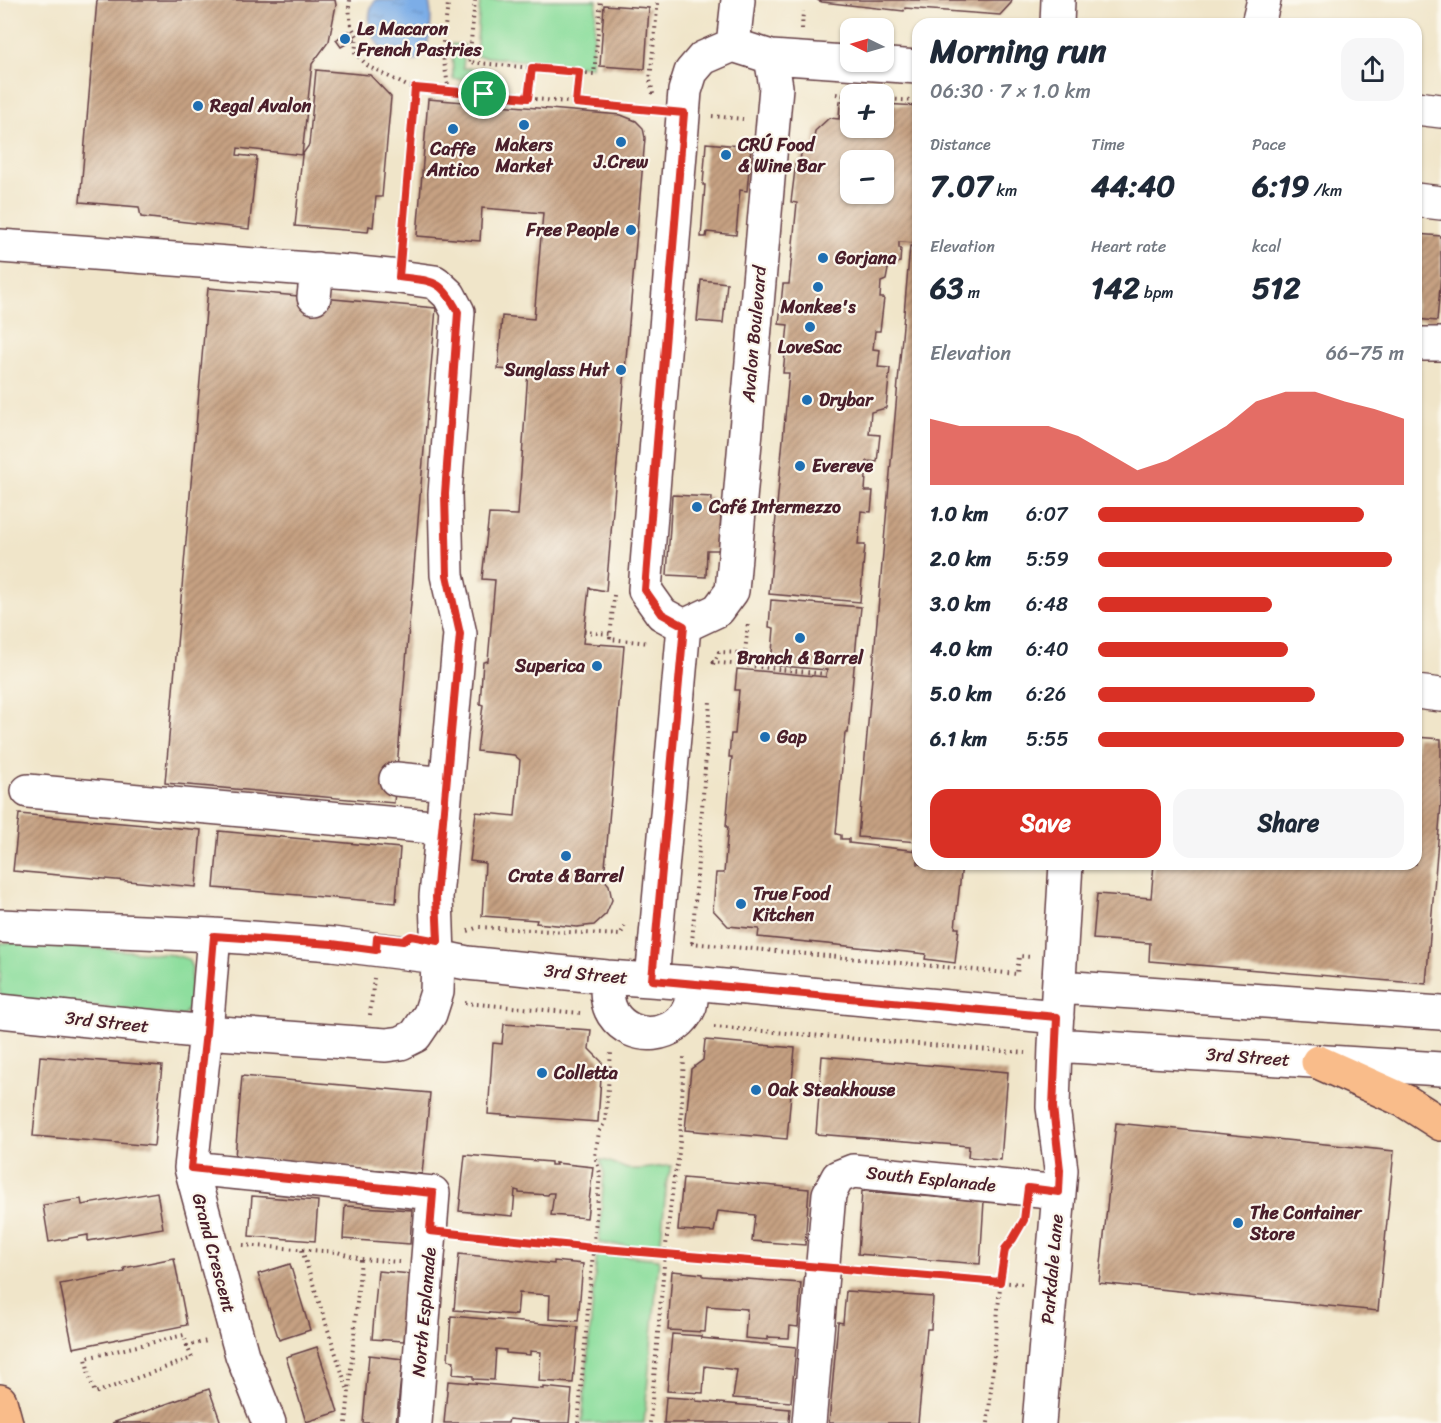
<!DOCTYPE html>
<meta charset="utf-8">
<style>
body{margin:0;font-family:Sriracha,sans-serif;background:#f6f6f7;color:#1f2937;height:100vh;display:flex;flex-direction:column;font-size:22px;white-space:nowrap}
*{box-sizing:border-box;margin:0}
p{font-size:20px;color:#747a83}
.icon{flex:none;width:33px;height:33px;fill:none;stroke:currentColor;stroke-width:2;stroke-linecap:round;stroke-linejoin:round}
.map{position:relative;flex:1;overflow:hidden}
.details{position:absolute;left:912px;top:18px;width:510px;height:852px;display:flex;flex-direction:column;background:#fff;border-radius:18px;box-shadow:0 2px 4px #0004}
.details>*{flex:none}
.needle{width:39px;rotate:275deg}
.buttons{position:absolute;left:840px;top:18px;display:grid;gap:12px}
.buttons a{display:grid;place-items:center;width:54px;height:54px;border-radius:12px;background:#fff;box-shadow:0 2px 4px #0004;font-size:30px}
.pin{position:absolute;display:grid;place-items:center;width:51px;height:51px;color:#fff;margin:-26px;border:3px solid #fff;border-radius:50%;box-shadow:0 2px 6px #0007}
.round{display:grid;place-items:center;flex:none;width:63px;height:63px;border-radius:18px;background:#f6f6f7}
.summary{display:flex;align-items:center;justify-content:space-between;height:102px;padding:0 18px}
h1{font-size:33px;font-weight:800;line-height:45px}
.figures{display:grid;grid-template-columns:repeat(3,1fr);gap:9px;height:102px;padding:6px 18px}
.figures div{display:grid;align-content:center}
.figures b{font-size:30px;font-weight:800}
.figures small{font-size:16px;font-weight:400}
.figures p{font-size:16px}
.chart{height:168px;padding:12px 18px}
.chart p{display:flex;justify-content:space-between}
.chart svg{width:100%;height:108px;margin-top:6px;fill:#d93025;opacity:.7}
.action{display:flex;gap:12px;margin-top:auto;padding:12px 18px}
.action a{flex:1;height:69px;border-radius:18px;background:#d93025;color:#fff;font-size:24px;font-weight:800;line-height:69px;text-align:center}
.action a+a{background:#f6f6f7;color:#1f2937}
ul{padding:0 18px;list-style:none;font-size:20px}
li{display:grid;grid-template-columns:96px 72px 1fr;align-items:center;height:45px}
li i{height:15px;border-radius:8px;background:#d93025}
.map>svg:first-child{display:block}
.green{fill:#8ede9e;stroke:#6c7e64;stroke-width:1.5}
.water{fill:url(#water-ripples);stroke:#626689;stroke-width:1.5}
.building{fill:url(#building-hatch);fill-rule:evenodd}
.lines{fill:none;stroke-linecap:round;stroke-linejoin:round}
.minor-casing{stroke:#633d43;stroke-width:36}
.major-casing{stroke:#633d43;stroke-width:36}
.highway-casing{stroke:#633d43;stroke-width:36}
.path{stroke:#633d43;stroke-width:4;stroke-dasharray:1.5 4.5;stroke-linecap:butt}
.minor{stroke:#fff;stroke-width:33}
.major{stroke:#f9bc8a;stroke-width:33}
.highway{stroke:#f9bc8a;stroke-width:33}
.route-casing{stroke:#fff;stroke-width:12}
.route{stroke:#d93025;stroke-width:8}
.poi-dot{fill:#1f6fb2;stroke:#fbf7ec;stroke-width:2}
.labels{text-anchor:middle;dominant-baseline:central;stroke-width:4.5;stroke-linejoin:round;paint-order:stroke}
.poi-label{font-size:18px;font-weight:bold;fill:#4a1f2b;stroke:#fbf7ec;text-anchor:start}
.street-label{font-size:18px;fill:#4a1f2b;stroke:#fbf7ec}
</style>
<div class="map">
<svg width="1441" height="1423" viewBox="0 0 1441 1423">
<defs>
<pattern id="water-ripples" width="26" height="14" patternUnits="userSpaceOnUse" patternTransform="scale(1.5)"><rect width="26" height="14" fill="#7bade7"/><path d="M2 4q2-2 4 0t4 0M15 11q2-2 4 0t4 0" fill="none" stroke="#678cbb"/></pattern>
<pattern id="building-hatch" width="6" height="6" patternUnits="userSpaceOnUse" patternTransform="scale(1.5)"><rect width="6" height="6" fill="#c6a182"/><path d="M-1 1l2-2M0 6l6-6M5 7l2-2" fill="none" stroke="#a3836b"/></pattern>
</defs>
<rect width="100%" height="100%" fill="#fbf7ec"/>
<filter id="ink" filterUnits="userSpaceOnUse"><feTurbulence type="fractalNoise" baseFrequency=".0167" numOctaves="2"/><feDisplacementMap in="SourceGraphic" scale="12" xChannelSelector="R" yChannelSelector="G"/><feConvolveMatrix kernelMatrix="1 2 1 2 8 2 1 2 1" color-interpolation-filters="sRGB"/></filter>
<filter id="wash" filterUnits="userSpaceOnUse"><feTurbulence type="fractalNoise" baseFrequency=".008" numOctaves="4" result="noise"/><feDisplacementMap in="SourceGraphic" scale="24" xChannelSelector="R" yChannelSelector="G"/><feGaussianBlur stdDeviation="1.35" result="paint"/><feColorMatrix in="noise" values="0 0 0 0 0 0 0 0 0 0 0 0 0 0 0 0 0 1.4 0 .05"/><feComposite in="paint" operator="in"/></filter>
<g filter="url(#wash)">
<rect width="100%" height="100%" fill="#f0e5c9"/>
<path class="green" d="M480,0H597L591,67L476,56Z
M452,44L465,45L463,68L481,69L480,81L453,79Z
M24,942L174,955L188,959L192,968L189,1007L183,1016L0,997V943Z
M600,1160C611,1160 618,1167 628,1169C643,1171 657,1165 672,1166L667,1179L660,1249L599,1243L604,1173Z
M597,1253L659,1259L644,1423H582Z"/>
<path class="water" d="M375,0H428C433,10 431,39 425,49C422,54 419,56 417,61C409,61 396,60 389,55C372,44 363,18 375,0Z"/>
<g id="blocks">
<path class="building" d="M97,0H335L336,5L329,41L312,64L302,155L238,148L237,155L257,157L249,229L141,217L139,207L80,202Z
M817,0H1012L1011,3L1000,15L905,8L904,11L822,2Z
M604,5L649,8L645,69L600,66Z
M349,31L355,39L341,47L336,40Z
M316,70L370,75L391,97L382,197H376L373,227L369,226L368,232L295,226L302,155L309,145Z
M428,99L621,115L636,121L643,128L645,138L606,591L589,588L583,643L624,646L604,879L609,885L612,900L606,914L594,925L577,927L536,923L537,920L482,916L485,863L470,861L476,812L515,816L520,760L514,755L477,751L483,705L480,704L483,662L488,661L495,580L482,579L489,514L518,515L528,371L498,369L502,316L534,319L543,213L482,208L480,241L417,236Z
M840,101H850V128H884V104L918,106V243L899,242V248H901L900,262L889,264L886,280L881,282L880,298H884L880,331H875L873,349L880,350L878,367L890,368L886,408L871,412L869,434L880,435L877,462L867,461L865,491H873L871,512L861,511L858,545H865L860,602L769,594L789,373H783L788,325L779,324L783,284H789L797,203L791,202L796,162H800L802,144L813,146L815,131L829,118L839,119ZM850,160H884V194H850Z
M706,143L751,147L747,191L740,190L736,235L707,232L706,237H701L705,185H703Z
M1416,234L1441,236V275L1437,321L1416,319Z
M910,246H918V842L858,837Z
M701,280L727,283L723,323L697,321Z
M208,288L436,308L394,803L165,783Z
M672,495L712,497L711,514L721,515L719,550H707L706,577L667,575Z
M771,600L861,607L858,635H857L848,733H845L836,834L841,835V839H849V843L918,851V864H962L955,928H959L955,963L925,959L926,954L758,937L759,929L728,926L713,910L716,873H724L728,827H726L732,757H729L731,734H735L739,690H735L737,669L826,677L827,670L771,665L774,628L769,627Z
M1416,737L1441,739V805L1426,984L1149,961L1150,943L1093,939L1097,894L1151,898L1154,864H1416Z
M19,814L201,830L196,887L13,871Z
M219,831L400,848L396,903L214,888Z
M504,1024L591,1030L589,1049L602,1062L598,1122L488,1114L493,1043L502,1044Z
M705,1040L795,1048L787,1139L685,1130L691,1069L703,1060Z
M40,1056L162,1066L154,1146L33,1136Z
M822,1056L1008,1072L1001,1160L968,1157L969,1146L816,1134Z
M242,1076L430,1093L422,1174L235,1157Z
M1116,1123L1394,1151L1378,1311L1099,1283Z
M465,1155L551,1162V1165H556L555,1163L593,1167L587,1218L551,1215L554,1193H549L548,1195L519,1193V1191L515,1190L513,1216L459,1211Z
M683,1178L809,1189L805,1245L752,1241L755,1215L718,1211L714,1232L678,1230Z
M862,1191L984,1201L980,1264L858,1254Z
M157,1192L163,1228L88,1241V1235L49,1242L43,1205L81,1199L82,1205Z
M252,1196L318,1201L315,1241L249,1236Z
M345,1206L412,1210L410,1244L343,1239Z
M459,1254L554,1264V1261L583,1264L578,1321L549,1319L550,1295L519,1293L517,1315L454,1310Z
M174,1258L187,1325L73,1348L60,1284L125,1272L124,1268Z
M290,1264L310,1330L279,1340L258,1274Z
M378,1271L411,1274L404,1341L372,1339Z
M672,1271L703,1274V1276L801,1283L798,1327L790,1326L789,1338L768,1337V1340L745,1338L747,1309L707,1306L705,1332L668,1330Z
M846,1291L933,1297L931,1329H927L918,1423H829L838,1322L843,1323Z
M451,1316L578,1327L573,1383L539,1381L541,1352L530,1351V1355L506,1353V1350L496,1349L494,1380L473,1379V1376L453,1374L454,1361L448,1360Z
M672,1334L701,1336V1338L796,1347L791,1402L733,1398L737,1370L705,1366L703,1393L667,1391Z
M317,1347L338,1412L306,1422L286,1357Z
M369,1355L403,1359L396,1423H363Z
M448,1381L543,1389V1387L572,1390L569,1423H539V1422L509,1419L508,1423H444Z
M209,1389L221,1423H112Z
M666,1397L696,1399V1401L790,1409L789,1423H664Z"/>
</g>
</g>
<g filter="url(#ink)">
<use href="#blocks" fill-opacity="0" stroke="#633d43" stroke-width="1.5"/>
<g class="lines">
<defs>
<path id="minor" d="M1057,24L1058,0
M1258,24L1264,0
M733,45L738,0
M1416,108L1441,111
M1416,200L1441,203
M0,246L349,272L399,277L435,282L449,295L458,312L445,494L447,575L460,634L436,897L438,957L437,992L430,1014L415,1036L401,1043L386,1045L206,1032L0,1011
M314,297L317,269
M1416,344H1441
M684,626L662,614L645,590L685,91L691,72L703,58L733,45L771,57L918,67
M684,626L718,610L732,591L776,87L771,57
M1416,692L1441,695
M396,779L447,784
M28,791L443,828
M0,926L214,935L332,944L438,957L467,963L607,977L692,983L1057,1017
M214,935L206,1032L191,1168L242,1355L269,1423
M607,977C607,990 606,1003 613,1014C632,1043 677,1039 690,1006C692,1000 691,990 692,983
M652,980L684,626
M1059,987L1441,1013
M1055,1045L1441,1069
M191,1168L433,1193L415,1423
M809,1423L829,1194L838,1177L853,1171L1059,1192
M1039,1423L1061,1170L1053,1107L1055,1045L1066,864"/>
<path id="major" d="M0,1401L6,1423"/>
<path id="highway" d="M1318,1062L1405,1101L1441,1124"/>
</defs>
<use href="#minor" class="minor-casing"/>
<use href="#major" class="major-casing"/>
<use href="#highway" class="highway-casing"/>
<path class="path" d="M350,0L349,7L351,26L357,36L355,53L368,66L407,86L415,88L654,110
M446,0L448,4L442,50L449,91
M475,0L469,62L594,74L601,0
M802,29L803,11
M484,94L486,64
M653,94L650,80L658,0
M836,94L850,96
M528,98L532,68
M884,99L918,101
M576,103L579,72
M712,116L743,119
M402,248L415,88
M614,595L610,639L649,643
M584,632L610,634
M712,662L826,674
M713,664L719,652L745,653L748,622
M468,931L479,927L620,935L625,926
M691,943L1017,974L1019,956L1032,957
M692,943L710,701
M465,1003L580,1013
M370,1015L374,978
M714,1027L1026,1053
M459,1234L593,1248L795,1264
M243,1245L337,1252L361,1259L399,1262
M302,1250L347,1388
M853,1269L1022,1284
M187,1346L184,1335L86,1358L89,1376L95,1393L192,1358L187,1346L207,1341
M346,1423L361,1259
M578,1423L600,1173L595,1156L599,1132L605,1122L611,1053
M650,1423L665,1254L674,1177L678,1161L680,1141L684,1057L683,1053
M988,1423L1002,1264L1005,1249L1013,1239L1024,1220L1025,1218"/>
<use href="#minor" class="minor"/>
<use href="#major" class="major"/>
<use href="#highway" class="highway"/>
</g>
</g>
<g class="lines" filter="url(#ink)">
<defs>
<path id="route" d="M532,68L579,72L576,103L684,113L645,590L662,614L684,626L652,980L1057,1017L1053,1107L1060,1170L1059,1192L1028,1188L1024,1220L1013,1239L1005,1249L1000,1282L593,1248L430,1231L433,1193L191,1168L206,1032L214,936L332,944L376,950L377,938L403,941L411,936L438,941L436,897L460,634L447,575L445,494L458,312C440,278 434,282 399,277L415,88L528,98Z"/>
</defs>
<use href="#route" class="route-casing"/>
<use href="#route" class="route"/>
</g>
<g class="poi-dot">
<circle cx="345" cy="39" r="6"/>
<circle cx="198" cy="106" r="6"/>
<circle cx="524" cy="125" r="6"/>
<circle cx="453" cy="129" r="6"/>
<circle cx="621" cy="142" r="6"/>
<circle cx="726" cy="155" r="6"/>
<circle cx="631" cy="230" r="6"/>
<circle cx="823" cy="258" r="6"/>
<circle cx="818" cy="287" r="6"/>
<circle cx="810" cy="327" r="6"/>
<circle cx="621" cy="370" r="6"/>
<circle cx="807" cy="400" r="6"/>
<circle cx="800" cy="466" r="6"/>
<circle cx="697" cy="507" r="6"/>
<circle cx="800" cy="638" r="6"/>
<circle cx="597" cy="666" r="6"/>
<circle cx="765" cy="737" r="6"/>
<circle cx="566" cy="856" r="6"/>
<circle cx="741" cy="904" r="6"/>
<circle cx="542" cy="1073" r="6"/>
<circle cx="756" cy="1090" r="6"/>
<circle cx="1238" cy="1223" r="6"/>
</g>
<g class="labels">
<g class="poi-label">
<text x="357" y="29">Le Macaron<tspan x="357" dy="21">French Pastries</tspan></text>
<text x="210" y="106">Regal Avalon</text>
<text x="524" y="145" text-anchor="middle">Makers<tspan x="524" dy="21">Market</tspan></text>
<text x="738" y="145">CRÚ Food<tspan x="738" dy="21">&amp; Wine Bar</tspan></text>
<text x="453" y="149" text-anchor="middle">Caffe<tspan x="453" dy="21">Antico</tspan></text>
<text x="621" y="162" text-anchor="middle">J.Crew</text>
<text x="619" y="230" text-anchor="end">Free People</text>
<text x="835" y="258">Gorjana</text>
<text x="818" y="307" text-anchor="middle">Monkee's</text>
<text x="810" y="347" text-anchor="middle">LoveSac</text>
<text x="609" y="370" text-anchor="end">Sunglass Hut</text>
<text x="819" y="400">Drybar</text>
<text x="812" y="466">Evereve</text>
<text x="709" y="507">Café Intermezzo</text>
<text x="800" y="658" text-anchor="middle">Branch &amp; Barrel</text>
<text x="585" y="666" text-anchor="end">Superica</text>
<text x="777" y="737">Gap</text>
<text x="566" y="876" text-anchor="middle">Crate &amp; Barrel</text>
<text x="753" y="894">True Food<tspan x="753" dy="21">Kitchen</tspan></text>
<text x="554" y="1073">Colletta</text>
<text x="768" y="1090">Oak Steakhouse</text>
<text x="1250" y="1213">The Container<tspan x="1250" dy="21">Store</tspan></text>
</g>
<g class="street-label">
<text transform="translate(754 334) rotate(-85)">Avalon Boulevard</text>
<text transform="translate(586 974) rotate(5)">3rd Street</text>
<text transform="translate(107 1022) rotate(6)">3rd Street</text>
<text transform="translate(1248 1057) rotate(4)">3rd Street</text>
<text transform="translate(931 1179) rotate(6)">South Esplanade</text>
<text transform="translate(214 1253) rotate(75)">Grand Crescent</text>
<text transform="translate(1052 1269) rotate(-85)">Parkdale Lane</text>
<text transform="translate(424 1312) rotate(-85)">North Esplanade</text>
</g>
</g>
</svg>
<div class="buttons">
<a><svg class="needle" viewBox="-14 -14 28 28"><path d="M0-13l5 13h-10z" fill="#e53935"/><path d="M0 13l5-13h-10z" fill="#747a83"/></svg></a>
<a>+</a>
<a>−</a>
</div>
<div class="pin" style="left:484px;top:94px;background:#1e9e55"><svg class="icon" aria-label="arrive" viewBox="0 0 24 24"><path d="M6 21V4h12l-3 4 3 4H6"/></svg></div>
<section class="details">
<div class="summary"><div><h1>Morning run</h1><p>06:30 · 7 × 1.0 km</p></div><a class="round"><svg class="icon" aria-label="share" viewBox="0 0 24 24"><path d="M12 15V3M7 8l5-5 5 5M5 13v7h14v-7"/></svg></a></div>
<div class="figures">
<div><p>Distance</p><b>7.07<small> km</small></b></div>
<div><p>Time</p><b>44:40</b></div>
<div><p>Pace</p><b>6:19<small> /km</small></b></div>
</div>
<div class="figures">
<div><p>Elevation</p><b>63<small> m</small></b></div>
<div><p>Heart rate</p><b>142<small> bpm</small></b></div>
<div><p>kcal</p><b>512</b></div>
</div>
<div class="chart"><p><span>Elevation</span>66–75 m</p>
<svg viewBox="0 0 160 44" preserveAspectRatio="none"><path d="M0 44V17L10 20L20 20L30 20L40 20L50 24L60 31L70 38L80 34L90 27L100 20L110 10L120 6L130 6L140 10L150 13L160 17V44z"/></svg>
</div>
<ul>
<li><b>1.0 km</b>6:07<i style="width:87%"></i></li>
<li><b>2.0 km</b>5:59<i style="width:96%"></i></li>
<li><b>3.0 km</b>6:48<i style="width:57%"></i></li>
<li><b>4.0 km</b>6:40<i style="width:62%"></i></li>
<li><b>5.0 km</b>6:26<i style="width:71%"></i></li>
<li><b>6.1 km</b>5:55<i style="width:100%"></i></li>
</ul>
<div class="action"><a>Save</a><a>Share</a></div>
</section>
</div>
